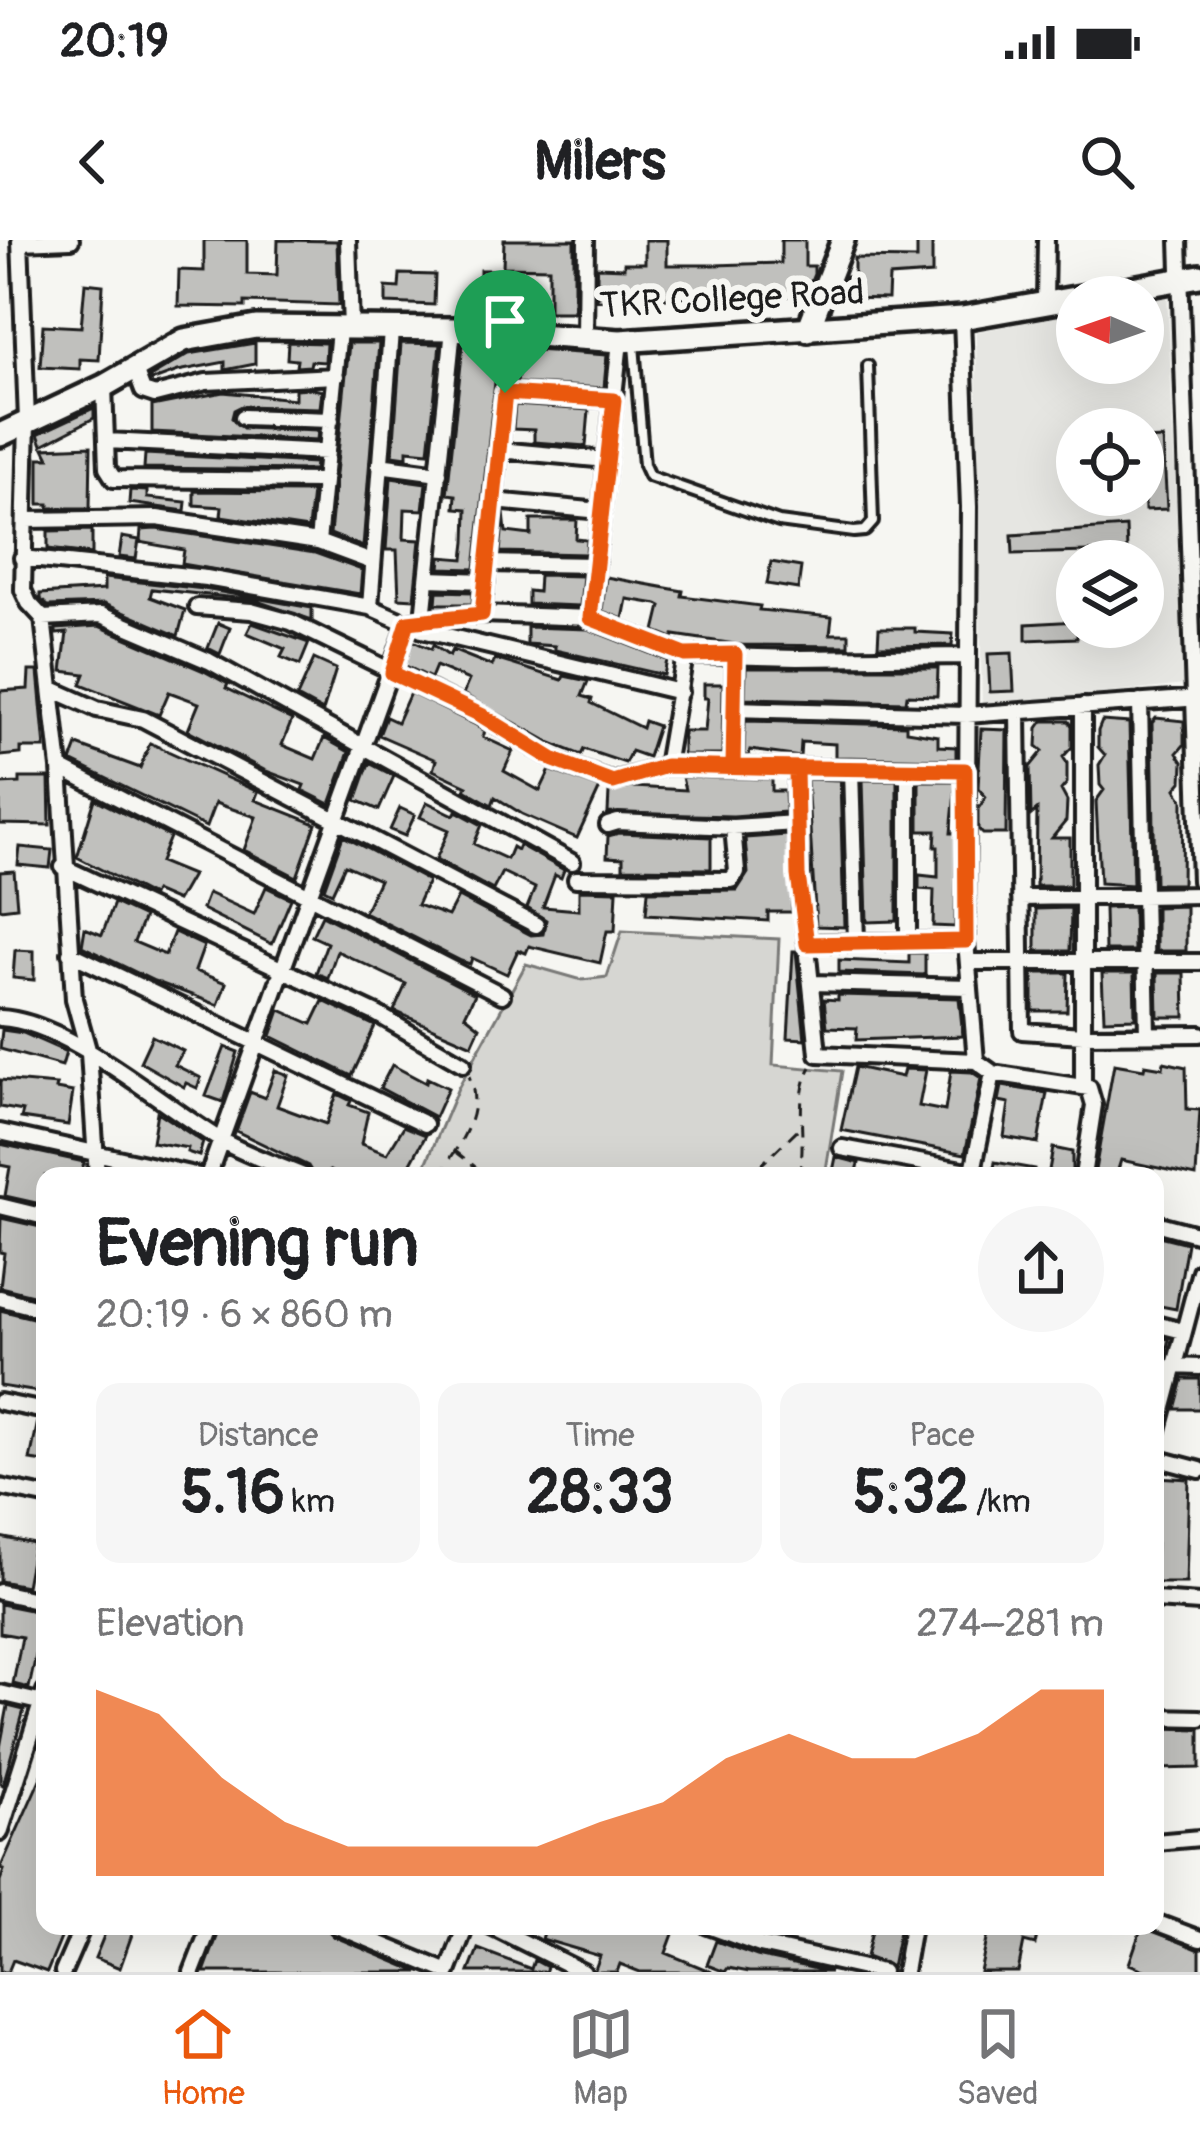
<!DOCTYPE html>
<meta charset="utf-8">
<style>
body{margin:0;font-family:Pangolin,sans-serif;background:#f6f6f6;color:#202124;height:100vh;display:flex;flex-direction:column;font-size:45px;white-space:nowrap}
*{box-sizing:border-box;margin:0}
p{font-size:39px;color:#757577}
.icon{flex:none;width:66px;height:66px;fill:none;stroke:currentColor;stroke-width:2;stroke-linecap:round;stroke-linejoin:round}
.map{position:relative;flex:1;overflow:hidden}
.side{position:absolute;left:36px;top:927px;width:1128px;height:768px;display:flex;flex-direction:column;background:#fff;border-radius:24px;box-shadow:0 12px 48px #0002}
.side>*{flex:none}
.needle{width:78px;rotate:272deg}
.controls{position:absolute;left:1056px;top:36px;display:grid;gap:24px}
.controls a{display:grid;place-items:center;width:108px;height:108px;border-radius:50%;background:#fff;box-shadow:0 12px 48px #0002;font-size:60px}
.pin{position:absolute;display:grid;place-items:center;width:102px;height:102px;color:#fff;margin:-123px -51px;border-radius:50% 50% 50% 0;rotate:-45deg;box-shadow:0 0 12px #0007}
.pin .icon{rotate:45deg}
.round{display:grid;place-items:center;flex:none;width:126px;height:126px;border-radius:63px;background:#f6f6f6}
.head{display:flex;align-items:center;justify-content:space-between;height:204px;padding:0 60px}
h1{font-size:66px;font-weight:700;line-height:90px}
.figures{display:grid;grid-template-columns:repeat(3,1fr);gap:18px;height:204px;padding:12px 60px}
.figures div{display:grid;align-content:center;border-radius:24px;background:#f6f6f6;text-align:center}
.figures b{font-size:60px;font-weight:700}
.figures small{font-size:33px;font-weight:400}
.figures p{font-size:33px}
.chart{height:336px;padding:24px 60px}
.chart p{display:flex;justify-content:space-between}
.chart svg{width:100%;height:216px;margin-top:12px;fill:#ea580c;opacity:.7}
.status{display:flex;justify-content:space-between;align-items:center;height:84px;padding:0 60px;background:#fff;direction:ltr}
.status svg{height:33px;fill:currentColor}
header{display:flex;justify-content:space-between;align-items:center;height:156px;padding:0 60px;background:#fff;font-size:54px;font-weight:700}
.tabs{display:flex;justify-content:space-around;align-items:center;height:168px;border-top:3px solid #e0e0e0;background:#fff;font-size:33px;color:#757577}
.tabs a{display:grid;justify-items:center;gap:6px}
.tabs .current{color:#ea580c}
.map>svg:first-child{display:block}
.built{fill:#e6e6e2;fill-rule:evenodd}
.green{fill:#d6d6d2;stroke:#797977;stroke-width:3}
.building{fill:#c0c0bd;stroke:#1c1c1c;stroke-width:3}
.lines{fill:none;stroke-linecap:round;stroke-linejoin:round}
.lane-casing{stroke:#1c1c1c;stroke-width:16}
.street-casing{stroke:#1c1c1c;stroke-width:22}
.secondary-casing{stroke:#1c1c1c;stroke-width:30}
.path{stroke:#1c1c1c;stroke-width:3;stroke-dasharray:12 9;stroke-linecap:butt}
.lane{stroke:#f6f6f2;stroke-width:8}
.street{stroke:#f6f6f2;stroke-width:14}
.secondary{stroke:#f6f6f2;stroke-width:21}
.route-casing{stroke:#fff;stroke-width:24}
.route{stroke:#ea580c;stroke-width:15}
.labels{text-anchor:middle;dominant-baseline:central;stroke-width:12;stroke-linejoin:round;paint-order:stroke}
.street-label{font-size:36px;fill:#1c1c1c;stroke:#f6f6f2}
</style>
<div class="status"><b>20:19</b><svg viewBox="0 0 49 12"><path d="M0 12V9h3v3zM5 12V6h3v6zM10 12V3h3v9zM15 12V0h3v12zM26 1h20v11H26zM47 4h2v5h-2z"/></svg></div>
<header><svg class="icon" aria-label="back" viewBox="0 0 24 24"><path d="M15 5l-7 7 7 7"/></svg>Milers<svg class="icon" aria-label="search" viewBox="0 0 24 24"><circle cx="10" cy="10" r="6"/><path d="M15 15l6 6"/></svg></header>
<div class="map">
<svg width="1200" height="1732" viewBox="0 0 1200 1732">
<rect width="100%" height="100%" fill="#f6f6f2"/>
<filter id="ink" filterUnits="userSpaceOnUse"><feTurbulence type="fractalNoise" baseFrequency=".00833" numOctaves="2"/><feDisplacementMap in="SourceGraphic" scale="24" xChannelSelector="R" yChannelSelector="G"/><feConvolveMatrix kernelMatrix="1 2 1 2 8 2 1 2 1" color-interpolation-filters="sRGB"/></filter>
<g filter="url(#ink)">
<path class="built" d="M1167,54L1184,445L982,467L976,92L1077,72V123H1143V59ZM1077,189H1143V255H1077ZM1077,321H1143V387H1077Z"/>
<path class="green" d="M622,691L779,699L773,825L842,831L825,936H421L458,848L526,724L582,740L607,737Z"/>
<path class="building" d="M204,0H247V34L277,35L278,0L337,1L339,65L245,62V67L178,66L179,30L204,31Z
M504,0H574V72H549V28L503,27Z
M645,0H667V25H714L781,23V0H805V26H814V34L805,56L666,58L620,55V61L597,60V27L624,28V23H645Z
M917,0H932V34L889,37L888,59L844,58L845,37H854V18L917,19Z
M480,30H502V63H480Z
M400,34L435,35L434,65L386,63V47L399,48Z
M85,43L103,45L99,120L80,119V129L40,127L43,85L81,87Z
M288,102L326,103L325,122L311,121L310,126L296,127L297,120L287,119Z
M255,103V124L225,130V122L178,131L151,141L150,137L189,114Z
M349,103H379L363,307L330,294Z
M401,103L440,104L429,212L407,210V217L393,215Z
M463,105L481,106L480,122L497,123L475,329L440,328L441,317L464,319L466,302L467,269L455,268L456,255L447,254Z
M521,109L607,115L604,148L517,143Z
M309,148L322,151L320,168L242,166L234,170L232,178L243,188L318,191L317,200L152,192V166L223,152L295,159V149Z
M515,165L589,170L586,206L534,202V190L513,189Z
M94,168V178L42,205L38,194Z
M1163,199L1167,269L1145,270L1143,200Z
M91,206L90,268H49V264H39V218H49L44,208Z
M145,214L315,223L314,230L144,228Z
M391,238L426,243L423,270L405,269L404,299L420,300L414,359L399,358L397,310H386Z
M130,250L147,251V258L186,262L185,271L129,263Z
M194,251L312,252L308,289L221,276L222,267L194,265Z
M504,273L506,292L531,295V280H577L576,299L587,300L586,314L500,312Z
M1126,287L1127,311L1013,314L1012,295Z
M156,289L315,313L362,330L360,354L182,324L184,310L140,302L141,290Z
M92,290V314L48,309V291Z
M122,297L139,300L136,319L119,317Z
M771,322L801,327L798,349L767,344Z
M539,335L583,336L580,366L528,364V351L538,352Z
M606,337L683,351L682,356L760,366L759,370L832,377L830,394H849V406L742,405L674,395L673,398L655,391L661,366L657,364L627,359L623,379L602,371Z
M104,338L204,349L312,368V380L254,360L152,349L150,357L185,370L178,396L104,364L48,366L40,359V354L104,350Z
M437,351L473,352L472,364H436Z
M1077,381V398L1026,400V384Z
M218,383L230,388L220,414L208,408Z
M252,383L309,403L300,425L281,417L285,409L247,393Z
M99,386L204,431L228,444L226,448L292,480L282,505L315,519L324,498L349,512L330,564L302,550L304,545L266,531L188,490L199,463L169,452L159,475L81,444L85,434L62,431L67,393L56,394V389Z
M527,387L588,389L667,420L664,435L555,410V406L527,404Z
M879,388H915V392L953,394L952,405L878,406Z
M413,401L431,409L433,405L449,416L452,410L492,426L495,419L562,440L564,436L588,441L582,456L592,459L591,463L642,488L644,481L658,486L648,517L631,511L625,523L584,509L581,515L551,503L463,454L469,440L436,426L431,438L404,425Z
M1012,413L1014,451L990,452L988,414Z
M314,419L336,429L323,471L297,457Z
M746,428H938L937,456L907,455L906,462L745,458Z
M29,431H38L45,508H21V514L0,516V451L28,449Z
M704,444H723L722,515H683V491H705L708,458H704Z
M410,453L476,485L485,491L483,497L513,511L504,531L540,551L550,530L600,548L577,598L522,574L495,557L492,565L465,550L467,546L433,530L436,520L379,495L386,477L397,482Z
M1156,478L1184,481V505L1177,513L1183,522L1182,542L1176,549L1183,560L1182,644H1155L1152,483Z
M745,481L906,485V491L938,496V506L956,507V519L835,517V504L801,502L800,517L750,510L749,516H744Z
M1043,481H1069L1072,486V507L1063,517L1067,523V543L1061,550L1067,561L1066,581L1052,598H1070V646H1036L1037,570L1031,575L1030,527L1043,511L1037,506L1038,488Z
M1102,481L1129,483L1133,645L1100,643L1096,561L1104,550L1100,545L1099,525L1105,515L1098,507V491Z
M981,489L1007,490L1006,594H983L978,589V569L986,557L978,548Z
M150,503L258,552L255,560L316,584L297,637L244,610L256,577L215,563L206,587L71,521L77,505L140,528Z
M369,523L394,536L379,570L356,560Z
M682,537L772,539V551H785L786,572L733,576L608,573L609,552L632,547L685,550Z
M20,538H49L50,585L0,584V544L20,543Z
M807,539L840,540L844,687L816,686Z
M863,540H897V681L867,682Z
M919,541H956L951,593H956L955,687L933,686L934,650L919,649V635L938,637V607H935L936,591H919Z
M95,559L170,597L160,622L192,635L177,661L154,651L152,656L77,617Z
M427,562L454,575L456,571L482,585L474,604L507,619L512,607L517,610L519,605L564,630L561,638L555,635L543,667L579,670V650L617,651L615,691H607L600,723L529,706L526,713L518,710L507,734L472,718L470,724L461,721L364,672L379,640L345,625L332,653L324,649L343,596L428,641L417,665L448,676L458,657L531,695L543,694L546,680L527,668L535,648L502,632L493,650L436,619L449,590L420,577Z
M400,568L415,575L405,596L390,590Z
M619,593L711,597V629L623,628V618L607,617L608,596Z
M787,595L792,672H768V681L646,674L648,651L737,650L748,633L745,598Z
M20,607L52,610L50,628L18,625Z
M14,631L17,667L0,669V632Z
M266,647L291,659L272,704L202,669L208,653L254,674Z
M114,663L144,677L134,702L165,715L174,692L204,706L195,731L226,743L218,765L154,741L82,706L85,688L102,695Z
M1186,666V711H1156V667Z
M1133,667L1134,711H1105L1104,668Z
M1071,668L1070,711H1036V669Z
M322,675L475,754L465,775L480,787L472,805L394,771L406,744L337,711L328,738L316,733L327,703L312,696Z
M15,710L34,711V740L13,738Z
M793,711H796L805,799L788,798Z
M909,713H925V735L839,732V720L909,723Z
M1033,733H1068L1067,771H1033Z
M1102,733H1134L1135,778L1104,779Z
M1157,733H1184L1185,777H1158Z
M838,755L959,758L963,796L856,800L857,788L827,787L824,759L838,760Z
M323,761L375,786L352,836L271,796L280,770L312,784Z
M2,790L23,793L66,812L62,826L0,809Z
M152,796L183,811L175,825L201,838L197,848L186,843L184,847L140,822Z
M225,807L238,812L223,862L206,856Z
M1164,822L1186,827L1187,869L1200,870L1196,936L1121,920L1116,936H1094L1114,824L1144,829L1145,825L1163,828Z
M392,825L426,843L427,838L448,848L435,877L380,848Z
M855,827L902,837L904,829L926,830L919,866L945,871L951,831L972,832L981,838L965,914L841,890Z
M275,830L288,835L277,866L326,884L337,854L351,861L349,865L368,872L361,904L387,914L404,886L426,895L404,936H343L330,931L329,936H314L308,926L236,891L250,852L265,858Z
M0,840L57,845L56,849L73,852L68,885L21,878L23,871L0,867Z
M1002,846L1047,853L1038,903L1004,897L1009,863L999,861Z
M157,872L203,902L199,916L187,912L188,908L152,902Z
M0,904L84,922L81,936H45V965L5,956L10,927L0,925Z
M1053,908L1072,912V936H1048Z
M836,917L859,923L856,936H832Z
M995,922L1034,929L1033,936H993Z
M1,978L45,988V1058L0,1047L4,1013L0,1012Z
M1155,995L1187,1003L1176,1069L1155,1065Z
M0,1070L45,1081V1153L0,1146Z
M1155,1096L1169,1099L1160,1138H1155Z
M1183,1139H1200V1169H1175Z
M38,1181L45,1182V1222L30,1220Z
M1157,1237L1189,1239L1186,1343H1155Z
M0,1297L34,1304L26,1346L0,1341Z
M0,1364L45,1373L29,1448L13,1444L22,1397L0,1393Z
M8,1466L24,1470L3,1545L0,1544V1508Z
M1156,1488L1200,1489V1528L1155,1529Z
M45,1528V1686H66L47,1732L13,1720L8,1732H0V1641L4,1630L0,1629Z
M108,1686H135L120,1728L95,1718Z
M221,1686H254L264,1690L266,1686H326L333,1696L419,1732H204Z
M546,1686H676L666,1713L712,1732H640L620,1724L617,1732H594L600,1716L542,1699Z
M873,1686H900L892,1727L866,1717Z
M990,1686H1039L1035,1705L1024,1702L1018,1732H980Z
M1142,1686L1200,1710V1732H1149L1129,1724Z
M716,1701L757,1716L830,1732H749L728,1728L725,1732L707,1725Z
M478,1709L531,1729L534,1720L547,1727L545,1732H469Z"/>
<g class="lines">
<defs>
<path id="lane" d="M634,105L644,225L649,236L779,282L854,292L865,291L873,282L868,126"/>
<path id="street" d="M20,0L27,180L23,350L29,363L43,378L60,528L74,759L89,813L97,936
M348,0L351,89
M1179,0L1200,641
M20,2L71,0
M1045,62L1046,0
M962,78L969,267L966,701L976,821L993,833L1089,848L1094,865L1083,936
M585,99L586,0
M134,127L143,151L155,155L206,142L336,136
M104,146L107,228L114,239L322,241
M505,153L613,160
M243,177L331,180
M107,201L327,212
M499,210L607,220
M379,225L439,233
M494,261L601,271
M26,280L157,278L318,302L372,322
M318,302L339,90
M22,318L206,338L370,367L422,390L680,452
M488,323L596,325
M429,339L486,341
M197,367L251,371L291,382L481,475L554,520L613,541L666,526L965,530
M370,367L391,91
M482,374L511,95
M43,378L101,375L209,421L572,622
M590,378L620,101
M423,379L482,374L590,378L685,415L797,418L968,416
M52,449L97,469L143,479L536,685
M1140,462L1147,794
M1083,466V846
M733,469L967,475L1200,458
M1018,472L1022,791L1083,795L1200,794
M666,526L685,415
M733,527L735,414
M60,528L502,755
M796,529C796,626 809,718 818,814L976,821
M851,529L856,702
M608,585L618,582L733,587L796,583
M63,627L377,774L463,824
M576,639L731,640L737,632L733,587
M1020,658L1200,655
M908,700V529
M807,703L966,701
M70,713L425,884
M969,722H1200
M812,743L970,747
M0,778C67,781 158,862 217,898C243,914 275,924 303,936
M0,892L199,936
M842,908L973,932
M208,936L408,382L423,379L453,89
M972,936L993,833
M0,966L45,977
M1155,983L1200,995
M0,1058L45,1070
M1155,1084L1183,1091
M1172,1126L1200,1127
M0,1162L45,1171
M1155,1201L1200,1031
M1155,1218L1200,1230
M0,1247L45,1256
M0,1352L45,1362
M1155,1360L1200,1363
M0,1453L43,1463
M1155,1477L1200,1478
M0,1593L45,1451
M1155,1602L1200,1598
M1155,1682L1200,1699
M337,1686L448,1732
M491,1686L583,1732
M708,1686L760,1705L882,1732
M63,1732L83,1686
M192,1732L210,1686
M448,1732L466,1686
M904,1732L912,1686"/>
<path id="secondary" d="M808,90L843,0
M0,195L104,146L184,100L256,87L453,89L620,101L962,78L1200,36"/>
</defs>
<use href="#lane" class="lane-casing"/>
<use href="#street" class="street-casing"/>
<use href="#secondary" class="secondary-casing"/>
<path class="path" d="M455,911L487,936
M440,936C458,903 485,876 469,836
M739,936L761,925L798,889
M798,936C809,902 792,860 811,827"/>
<use href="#lane" class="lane"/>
<use href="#street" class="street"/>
<use href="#secondary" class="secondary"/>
</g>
</g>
<g class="lines" filter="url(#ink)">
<defs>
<path id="route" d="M505,153L482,374L408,382L392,433L481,475L554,520L613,542L666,526L796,529L798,635L807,704L966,701L965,530L733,527L735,414L685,415L590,378L614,160L505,153"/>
</defs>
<use href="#route" class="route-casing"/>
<use href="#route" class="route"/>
</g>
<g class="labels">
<g class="street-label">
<text transform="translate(732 59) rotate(-3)">TKR College Road</text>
</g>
</g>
</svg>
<div class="controls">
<a><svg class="needle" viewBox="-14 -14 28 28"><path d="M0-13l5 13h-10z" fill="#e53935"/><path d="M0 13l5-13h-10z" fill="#757577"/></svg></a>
<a><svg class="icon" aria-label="locate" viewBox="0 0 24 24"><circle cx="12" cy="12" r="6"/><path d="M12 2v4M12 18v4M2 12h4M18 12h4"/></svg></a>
<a><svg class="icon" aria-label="layers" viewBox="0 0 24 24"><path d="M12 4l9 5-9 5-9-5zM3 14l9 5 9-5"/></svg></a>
</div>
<div class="pin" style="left:505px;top:153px;background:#1e9e55"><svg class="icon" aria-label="arrive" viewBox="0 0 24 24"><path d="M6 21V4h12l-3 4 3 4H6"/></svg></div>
<section class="side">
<div class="head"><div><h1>Evening run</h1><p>20:19 · 6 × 860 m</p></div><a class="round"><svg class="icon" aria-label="share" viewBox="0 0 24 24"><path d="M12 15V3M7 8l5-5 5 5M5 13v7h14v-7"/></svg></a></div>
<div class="figures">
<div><p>Distance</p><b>5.16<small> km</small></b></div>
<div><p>Time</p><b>28:33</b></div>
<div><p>Pace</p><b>5:32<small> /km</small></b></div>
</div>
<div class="chart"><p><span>Elevation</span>274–281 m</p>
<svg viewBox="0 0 160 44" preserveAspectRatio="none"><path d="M0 44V6L10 11L20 24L30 33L40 38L50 38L60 38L70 38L80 33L90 29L100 20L110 15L120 20L130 20L140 15L150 6L160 6V44z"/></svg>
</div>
</section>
</div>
<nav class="tabs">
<a class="current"><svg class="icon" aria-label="home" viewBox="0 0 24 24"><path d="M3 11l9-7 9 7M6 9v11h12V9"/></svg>Home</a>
<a><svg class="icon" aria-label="map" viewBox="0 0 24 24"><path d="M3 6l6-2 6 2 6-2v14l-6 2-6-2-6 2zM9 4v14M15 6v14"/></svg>Map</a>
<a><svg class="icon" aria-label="saved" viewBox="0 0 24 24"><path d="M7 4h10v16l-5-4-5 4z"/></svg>Saved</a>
</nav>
